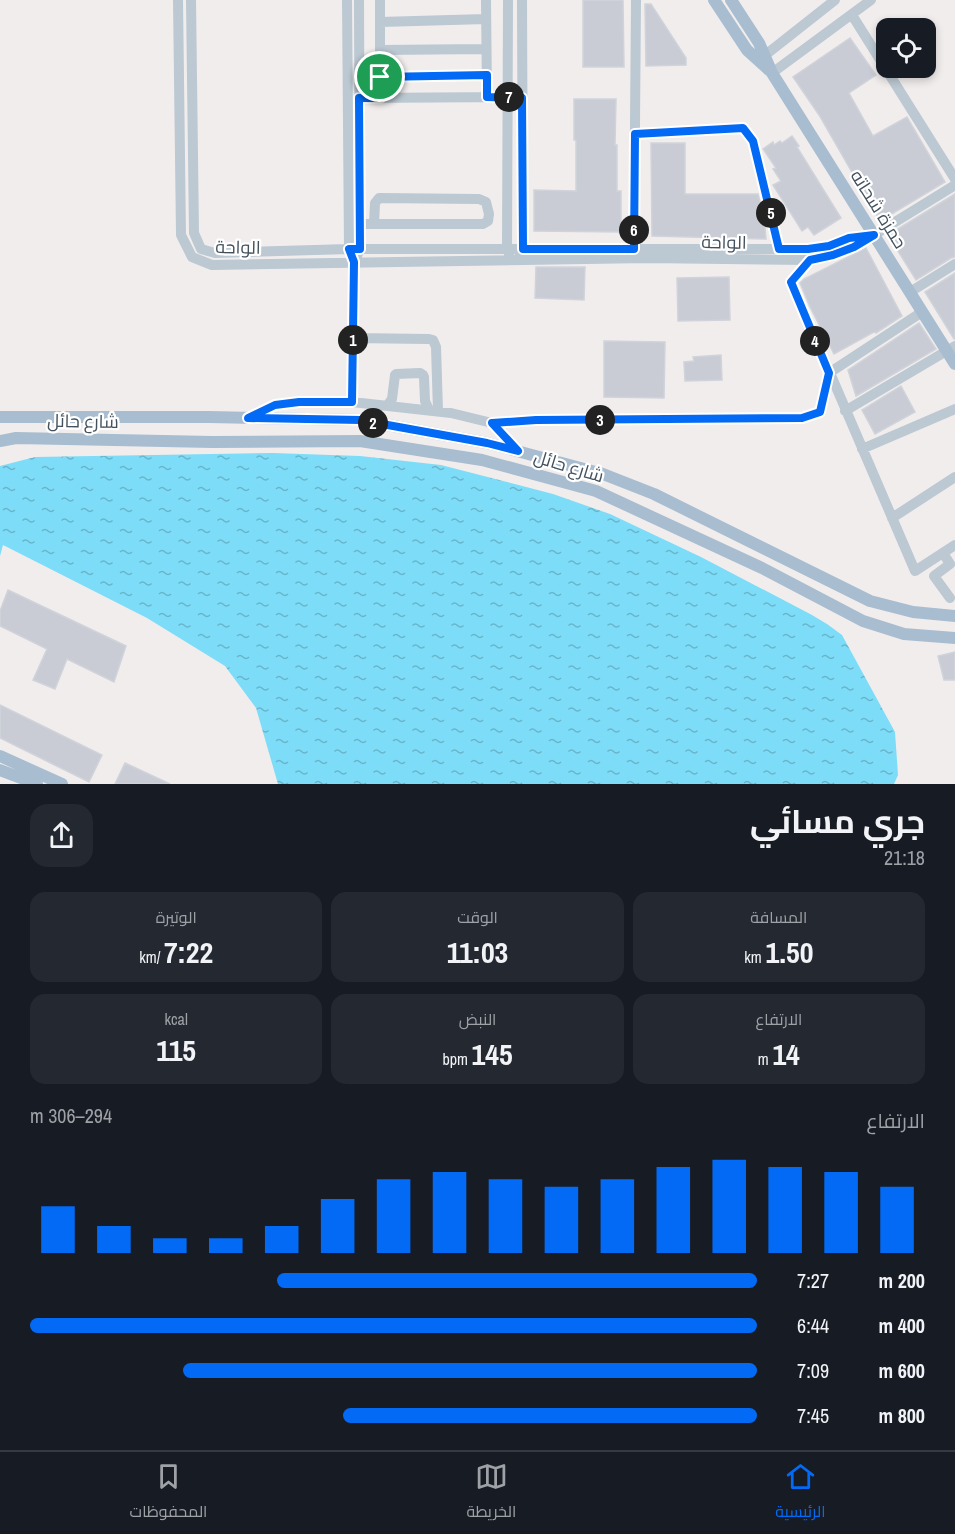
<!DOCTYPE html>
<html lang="ar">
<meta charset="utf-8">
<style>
body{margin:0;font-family:"Archivo Narrow",Cairo,sans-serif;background:#242831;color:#f1f3f6;direction:rtl;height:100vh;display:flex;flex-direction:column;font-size:22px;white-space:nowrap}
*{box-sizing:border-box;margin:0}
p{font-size:20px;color:#9ea1a6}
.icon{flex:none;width:33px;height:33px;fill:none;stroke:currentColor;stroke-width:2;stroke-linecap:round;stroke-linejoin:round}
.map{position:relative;height:784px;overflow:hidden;direction:ltr}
.drawer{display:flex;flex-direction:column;background:#171b24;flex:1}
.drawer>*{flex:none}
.fabs{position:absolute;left:876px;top:18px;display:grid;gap:12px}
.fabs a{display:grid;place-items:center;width:60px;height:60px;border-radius:12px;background:#171b24;box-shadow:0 3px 9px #0003;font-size:30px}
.pin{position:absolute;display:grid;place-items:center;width:51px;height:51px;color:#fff;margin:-26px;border:3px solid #fff;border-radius:50%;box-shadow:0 2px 6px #0007}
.km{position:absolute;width:30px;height:30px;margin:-15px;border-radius:50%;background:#222;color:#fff;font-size:16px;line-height:30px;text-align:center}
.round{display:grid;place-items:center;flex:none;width:63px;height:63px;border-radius:18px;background:#242831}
.head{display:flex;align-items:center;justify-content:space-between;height:102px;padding:0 30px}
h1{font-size:33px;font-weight:700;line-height:45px}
.metrics{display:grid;grid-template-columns:repeat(3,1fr);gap:9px;height:102px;padding:6px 30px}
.metrics div{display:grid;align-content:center;border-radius:15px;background:#242831;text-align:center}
.metrics b{font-size:30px;font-weight:700}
.metrics small{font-size:16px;font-weight:400}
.metrics p{font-size:16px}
.chart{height:168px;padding:12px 30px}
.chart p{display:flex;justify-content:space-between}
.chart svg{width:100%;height:108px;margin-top:6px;stroke:#036af5;stroke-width:6}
ul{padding:0 30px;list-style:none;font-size:20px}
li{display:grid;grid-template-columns:96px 72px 1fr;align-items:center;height:45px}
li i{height:15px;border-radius:8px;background:#036af5}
.tab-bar{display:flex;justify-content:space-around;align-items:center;height:84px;border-top:2px solid #363941;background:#171b24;font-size:16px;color:#9ea1a6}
.tab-bar a{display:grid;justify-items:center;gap:3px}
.tab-bar .active{color:#036af5}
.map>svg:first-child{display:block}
.water{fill:url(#water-ripples)}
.building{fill:#c9ccd4;stroke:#d0d3da;stroke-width:1.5}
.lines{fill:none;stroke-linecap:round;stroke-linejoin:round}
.minor{stroke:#bcc8d2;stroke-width:10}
.major{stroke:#a9bdd0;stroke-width:12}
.route-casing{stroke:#fff;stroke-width:12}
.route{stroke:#036af5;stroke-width:8}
.labels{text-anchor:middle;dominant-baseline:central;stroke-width:4.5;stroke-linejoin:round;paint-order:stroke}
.street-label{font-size:18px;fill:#43515d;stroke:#fff}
</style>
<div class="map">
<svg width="955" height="784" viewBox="0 0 955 784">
<defs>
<pattern id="water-ripples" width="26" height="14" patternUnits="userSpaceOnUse" patternTransform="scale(1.5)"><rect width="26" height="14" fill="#7ddcf7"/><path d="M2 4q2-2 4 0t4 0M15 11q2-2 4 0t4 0" fill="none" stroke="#68b5cb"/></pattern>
</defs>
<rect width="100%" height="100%" fill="#f1eded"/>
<path class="water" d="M273,453L360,456L441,465L553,494L610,514L701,557L812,615L827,624L842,635L895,732L898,775L894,784H278L256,708L225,666L147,618L3,545L0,556V466L35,457Z"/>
<path class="building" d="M583,0H623L624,67H583Z
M645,4H651L686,58V65L646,66Z
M850,38L876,75L849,93L873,136L907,117L945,182L880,221L819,115L793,77Z
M574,99H616L615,145H617V191H621V232L534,231V190L576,191V140H574Z
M792,136L799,146L797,147L841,218L814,235L808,227L802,231L773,185L781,181L773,169L776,168L763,149L773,142L774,145L780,141L782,143Z
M651,143H685V194H758L764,217L766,239L652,236Z
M955,194V257L951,258L916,280L888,235Z
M866,248L902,316L876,333L875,332L872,333L834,354L810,307L800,283L804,279Z
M536,267H585L584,300L535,298Z
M955,273V339H954L925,292Z
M729,277L730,320L678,321L677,278Z
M919,323L936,349L856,396L848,370Z
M604,341L665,342L664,398L604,397Z
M721,355L722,380L685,381L684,362L694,361L693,357Z
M901,386L915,412L875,434L862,410Z
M8,590L126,646L114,682L67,659L55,689L33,680L47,649L0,626V611Z
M955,652V680H944L938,656Z
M0,705L102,755L89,782L0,738Z
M125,763L170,784H115Z"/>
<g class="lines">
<path class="minor" d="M178,0L181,235L192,257L212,265L647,258L810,260C837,255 850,249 874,235L849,238L829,246L808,249H349L215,253L201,249L194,233L191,0
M347,0L349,249L351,254
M380,0V98
M486,0L487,97
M508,0L507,249L509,254
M852,15L955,179
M380,22L486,19
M380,50L486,49
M764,56L835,0
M772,73L871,0
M380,77L487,75
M359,98L512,97
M635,134L743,128L753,141L779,248
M360,224H483L488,221L489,214L486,202L479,199L379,198L375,203L374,224
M874,235L955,185
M634,249L636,0
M519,252L523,249L522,0
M357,256L360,249L359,0
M810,260L791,282L915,571L955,545
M910,292L955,264
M353,338L429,339L433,340L436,347L438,411
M352,402L354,262
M387,406L392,399L395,375L396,374L420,373L423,375L424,377L425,401L429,410
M845,411L955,346
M248,418L275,405L299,402H352L451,413L492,423L518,451
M492,423L536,420L802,418L820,412L829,373L922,312
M862,449L955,409
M892,518L955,477
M943,553L950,564L934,576L950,598"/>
<path class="major" d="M714,0L747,50L769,70
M731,0L759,43L772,73L955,364
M0,417H209L360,420L487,443L603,474L654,494L870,601L913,612L955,616
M0,441L16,438L212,442L360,441L482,460L596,491L762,568L863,621L904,634L955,638
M0,756L62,784
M0,770L37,784"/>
</g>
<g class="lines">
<defs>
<path id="route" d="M487,75V97L522,98L523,249H634L635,134L743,128L753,141L779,249H808L829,246L849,238L874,235L854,247L833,255L810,260L791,282L829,373L820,412L802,418L536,420L492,423L518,451L487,443L360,420L248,418L275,405L299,402H352L354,262L349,249H360L359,98H380V77Z"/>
</defs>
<use href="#route" class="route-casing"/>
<use href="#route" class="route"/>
</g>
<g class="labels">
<g class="street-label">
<text transform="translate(879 209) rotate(58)">حمزة شحاته</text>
<text transform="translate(724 242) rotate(1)">الواحة</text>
<text transform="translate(238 247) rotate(1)">الواحة</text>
<text transform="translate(83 421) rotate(1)">شارع حائل</text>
<text transform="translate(569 466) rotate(17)">شارع حائل</text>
</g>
</g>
</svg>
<div class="fabs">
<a><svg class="icon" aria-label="locate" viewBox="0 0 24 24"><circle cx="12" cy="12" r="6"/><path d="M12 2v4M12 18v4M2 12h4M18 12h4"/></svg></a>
</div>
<div class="pin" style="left:380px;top:77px;background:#1e9e55"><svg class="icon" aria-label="arrive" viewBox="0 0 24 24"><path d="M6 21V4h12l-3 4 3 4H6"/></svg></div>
<b class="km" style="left:353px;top:340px">1</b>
<b class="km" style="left:373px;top:423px">2</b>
<b class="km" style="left:600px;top:420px">3</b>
<b class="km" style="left:815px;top:341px">4</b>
<b class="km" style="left:771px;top:213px">5</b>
<b class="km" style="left:634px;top:230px">6</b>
<b class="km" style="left:509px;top:97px">7</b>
</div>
<section class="drawer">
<div class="head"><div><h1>جري مسائي</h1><p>21:18</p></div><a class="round"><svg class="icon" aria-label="share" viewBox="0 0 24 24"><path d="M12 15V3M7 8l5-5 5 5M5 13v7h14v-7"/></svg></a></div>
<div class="metrics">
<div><p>المسافة</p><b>1.50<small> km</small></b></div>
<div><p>الوقت</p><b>11:03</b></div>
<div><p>الوتيرة</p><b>7:22<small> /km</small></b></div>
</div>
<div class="metrics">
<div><p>الارتفاع</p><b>14<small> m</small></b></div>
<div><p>النبض</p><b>145<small> bpm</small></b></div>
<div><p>kcal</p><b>115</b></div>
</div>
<div class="chart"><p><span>الارتفاع</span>294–306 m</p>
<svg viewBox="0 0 160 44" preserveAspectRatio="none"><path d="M5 44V25M15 44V33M25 44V38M35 44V38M45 44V33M55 44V22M65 44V14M75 44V11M85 44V14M95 44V17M105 44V14M115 44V9M125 44V6M135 44V9M145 44V11M155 44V17"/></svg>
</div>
<ul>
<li><b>200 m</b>7:27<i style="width:66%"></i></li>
<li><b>400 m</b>6:44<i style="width:100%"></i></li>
<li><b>600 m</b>7:09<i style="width:79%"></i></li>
<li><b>800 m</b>7:45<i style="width:57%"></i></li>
</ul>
</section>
<nav class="tab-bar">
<a class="active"><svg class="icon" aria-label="home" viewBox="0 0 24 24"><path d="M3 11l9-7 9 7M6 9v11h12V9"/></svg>الرئيسية</a>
<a><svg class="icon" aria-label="map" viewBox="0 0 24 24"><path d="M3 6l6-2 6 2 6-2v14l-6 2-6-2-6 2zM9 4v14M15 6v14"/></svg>الخريطة</a>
<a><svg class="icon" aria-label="saved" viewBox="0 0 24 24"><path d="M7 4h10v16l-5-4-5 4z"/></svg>المحفوظات</a>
</nav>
